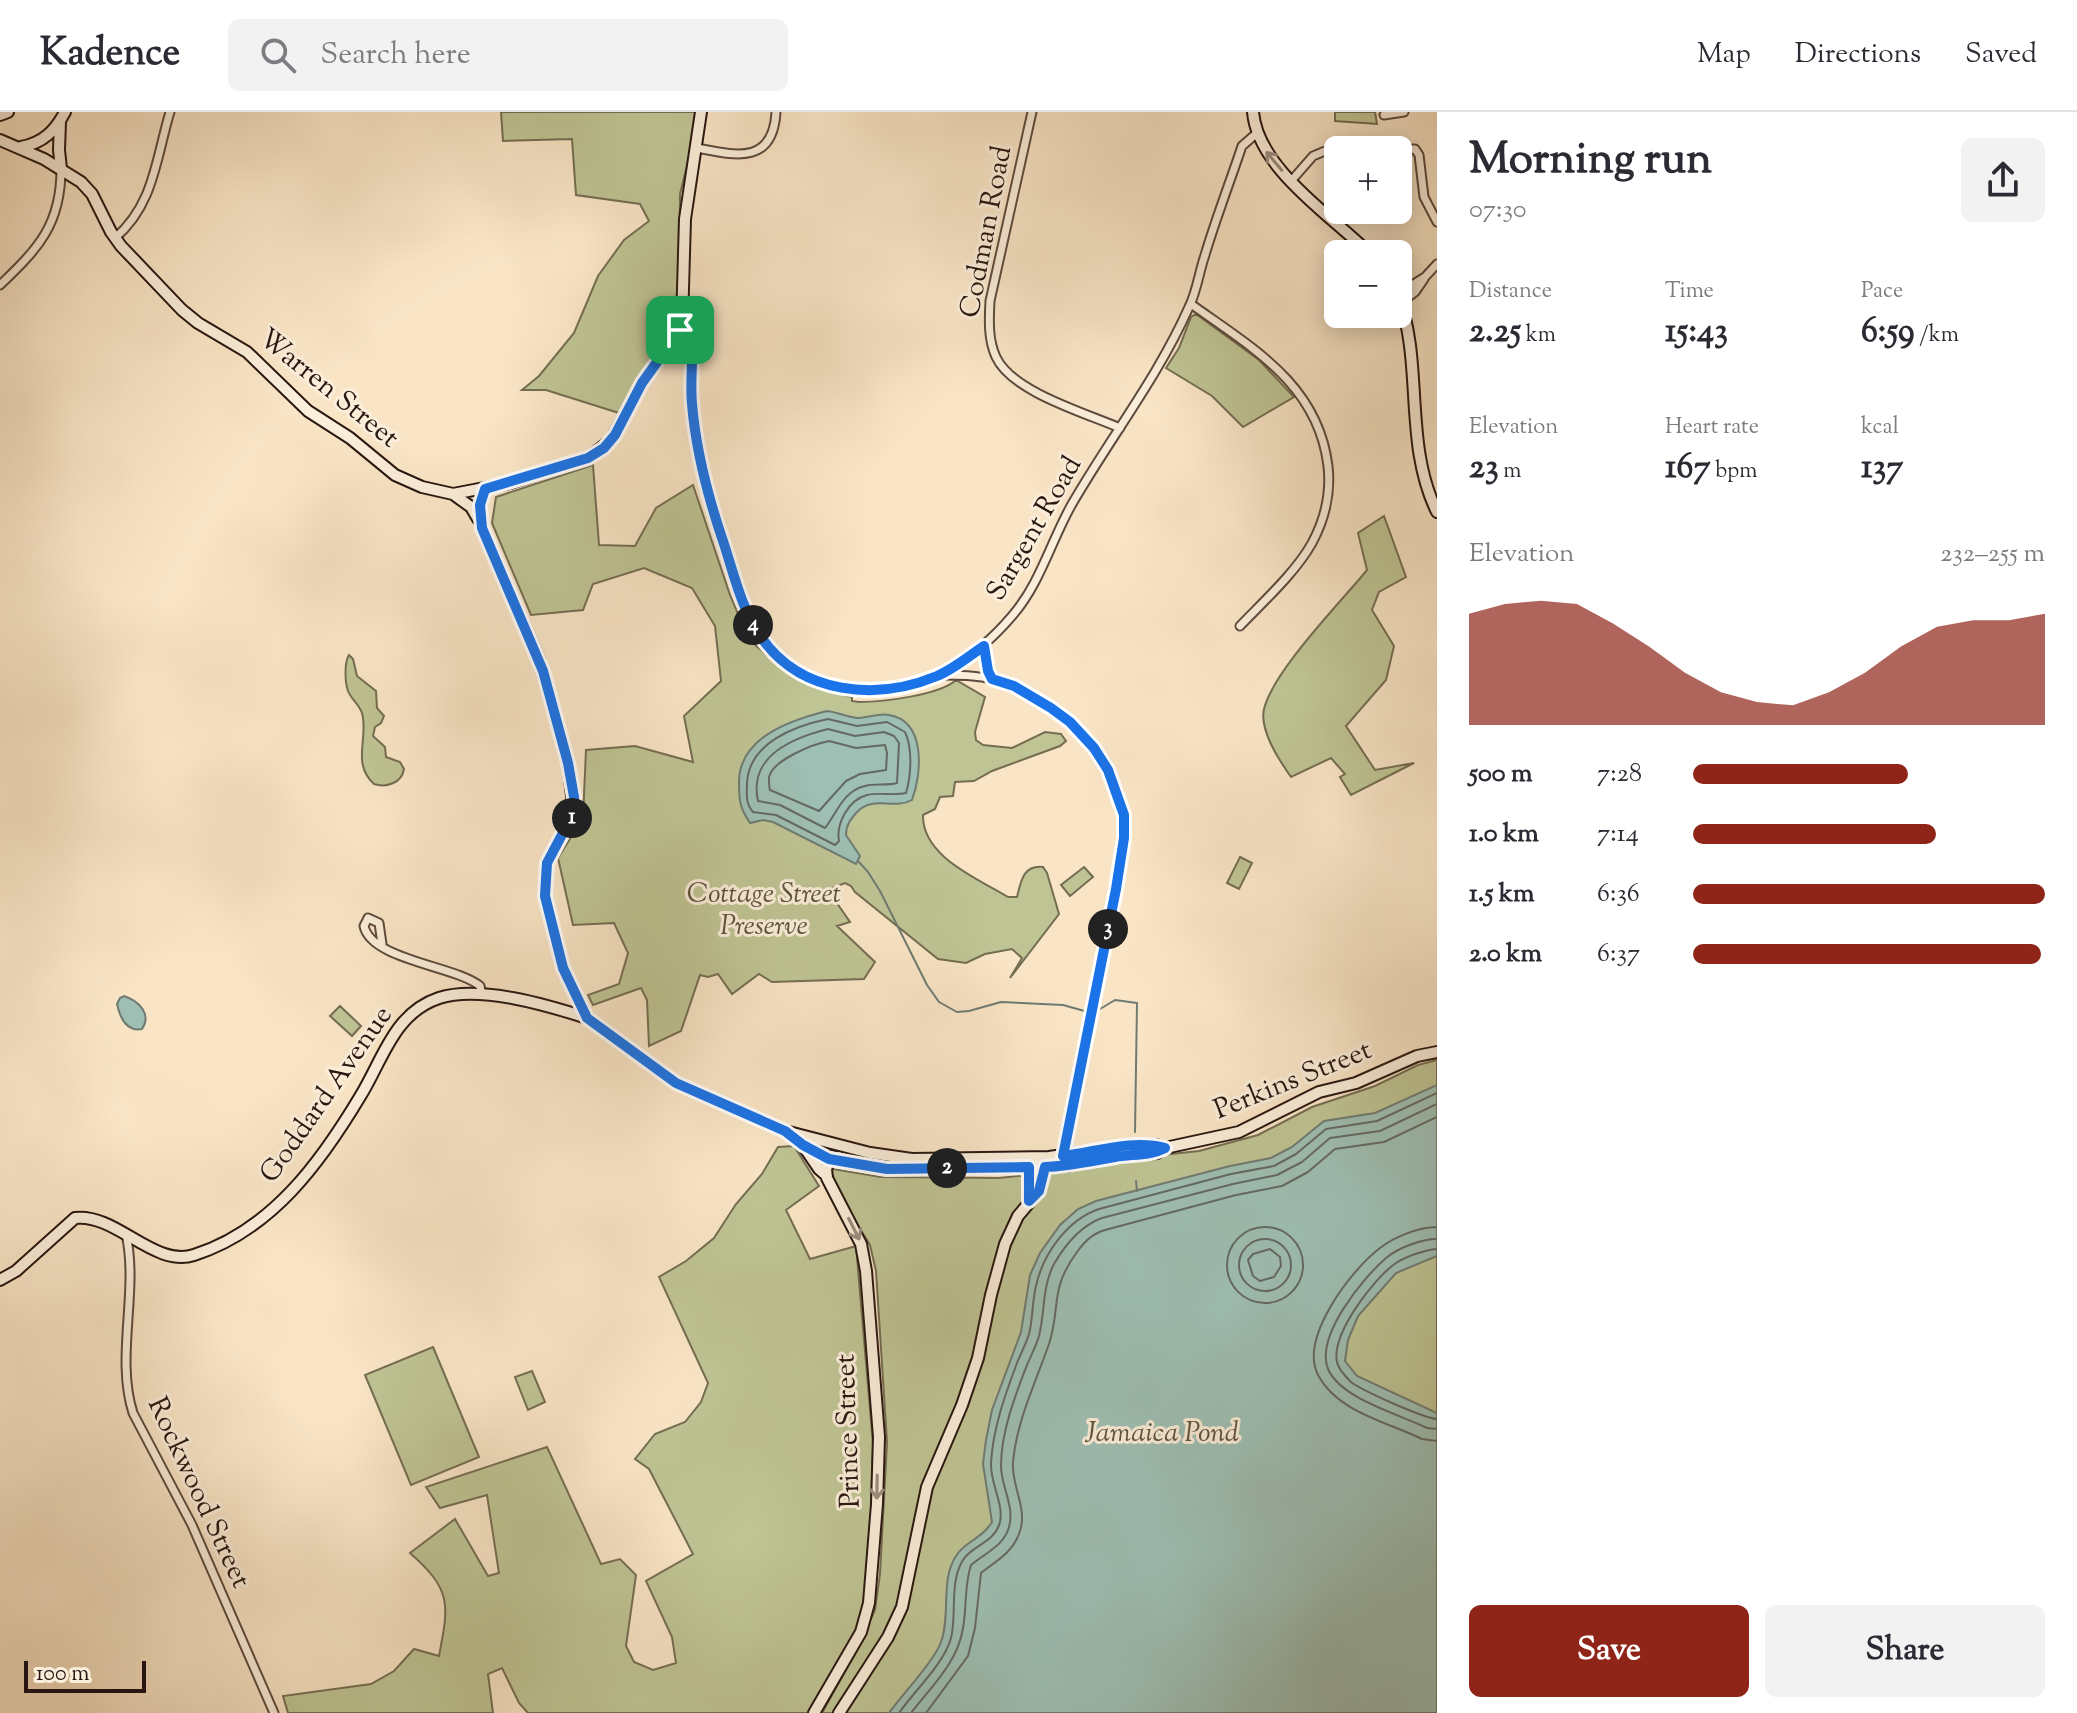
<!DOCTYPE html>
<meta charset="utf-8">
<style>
body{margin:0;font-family:"Sorts Mill Goudy",serif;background:#f2f2f3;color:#2b2b33;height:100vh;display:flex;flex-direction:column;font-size:30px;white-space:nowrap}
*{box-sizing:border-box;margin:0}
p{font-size:26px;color:#7c7c81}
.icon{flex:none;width:44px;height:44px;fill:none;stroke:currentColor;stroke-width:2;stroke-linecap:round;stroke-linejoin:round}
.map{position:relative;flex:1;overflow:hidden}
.side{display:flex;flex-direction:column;background:#fff;width:640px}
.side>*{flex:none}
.tools{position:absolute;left:1324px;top:24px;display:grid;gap:16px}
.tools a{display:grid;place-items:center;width:88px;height:88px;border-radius:12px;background:#fff;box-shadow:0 4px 20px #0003;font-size:40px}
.scale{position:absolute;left:24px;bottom:20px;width:122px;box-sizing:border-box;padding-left:8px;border:4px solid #291610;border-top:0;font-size:22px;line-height:28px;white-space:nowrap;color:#291610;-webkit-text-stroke:6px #fbeeda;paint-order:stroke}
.pin{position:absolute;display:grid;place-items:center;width:68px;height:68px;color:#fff;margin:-34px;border-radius:16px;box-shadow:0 4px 12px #0006}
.km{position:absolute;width:40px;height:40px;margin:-20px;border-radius:50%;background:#222;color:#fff;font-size:22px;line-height:40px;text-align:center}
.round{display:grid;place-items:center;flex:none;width:84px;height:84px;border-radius:12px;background:#f2f2f3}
.summary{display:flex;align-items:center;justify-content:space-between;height:136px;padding:0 32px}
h1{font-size:44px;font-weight:700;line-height:60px}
.stats{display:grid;grid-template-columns:repeat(3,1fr);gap:12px;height:136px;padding:8px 32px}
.stats div{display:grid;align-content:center}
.stats b{font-size:34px;font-weight:700}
.stats small{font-size:22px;font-weight:400}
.stats p{font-size:22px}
.chart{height:224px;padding:16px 32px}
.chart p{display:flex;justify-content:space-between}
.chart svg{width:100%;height:144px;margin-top:8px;fill:#8f2418;opacity:.7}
.action{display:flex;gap:16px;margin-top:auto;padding:16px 32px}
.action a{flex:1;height:92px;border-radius:12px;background:#8f2418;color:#fff;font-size:32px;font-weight:700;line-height:92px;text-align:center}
.action a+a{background:#f2f2f3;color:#2b2b33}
ul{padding:0 32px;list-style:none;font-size:26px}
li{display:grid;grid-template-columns:128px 96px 1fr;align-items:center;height:60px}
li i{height:20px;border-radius:10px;background:#8f2418}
header{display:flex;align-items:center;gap:48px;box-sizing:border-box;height:112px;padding:0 40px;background:#fff;border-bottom:2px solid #e1e1e2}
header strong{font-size:38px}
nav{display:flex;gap:44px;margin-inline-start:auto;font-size:28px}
.search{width:560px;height:72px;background:#f2f2f3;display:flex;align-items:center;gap:20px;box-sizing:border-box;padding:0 28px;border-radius:12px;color:#7c7c81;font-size:30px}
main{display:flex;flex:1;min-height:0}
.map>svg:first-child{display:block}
.green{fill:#bfc494;stroke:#746d52;stroke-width:2}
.water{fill:#9ebfb4;stroke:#6f7b72;stroke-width:2}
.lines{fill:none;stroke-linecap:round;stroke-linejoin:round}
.shore{stroke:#646a62;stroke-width:2}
.stream{stroke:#6f7b72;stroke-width:2}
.street-casing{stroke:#5d4a3e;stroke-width:11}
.secondary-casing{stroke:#291610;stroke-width:14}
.street{stroke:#fbeeda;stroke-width:7}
.secondary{stroke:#fbeeda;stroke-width:10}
.oneway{stroke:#9c8d7f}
.route-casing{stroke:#fff;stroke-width:16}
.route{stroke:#1a73e8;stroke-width:10}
.labels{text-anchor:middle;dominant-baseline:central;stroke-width:6;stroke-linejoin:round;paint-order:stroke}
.street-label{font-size:28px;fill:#291610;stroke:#fbeeda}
.park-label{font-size:28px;font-style:italic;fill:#5e533e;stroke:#fbeeda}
</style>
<header>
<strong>Kadence</strong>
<div class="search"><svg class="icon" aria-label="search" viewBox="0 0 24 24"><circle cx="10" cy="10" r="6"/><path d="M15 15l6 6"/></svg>Search here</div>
<nav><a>Map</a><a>Directions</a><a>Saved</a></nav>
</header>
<main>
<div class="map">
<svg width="1437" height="1601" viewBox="0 0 1437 1601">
<rect width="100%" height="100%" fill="#f9e5c6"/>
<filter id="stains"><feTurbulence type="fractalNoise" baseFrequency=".0025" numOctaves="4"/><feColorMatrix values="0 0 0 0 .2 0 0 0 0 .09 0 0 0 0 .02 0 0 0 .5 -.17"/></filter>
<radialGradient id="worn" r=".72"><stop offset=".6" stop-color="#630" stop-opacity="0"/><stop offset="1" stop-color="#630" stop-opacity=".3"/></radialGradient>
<path class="green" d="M501,0H695L692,33L680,82L679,202L671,222L648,251L619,301L546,278H522L539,264L574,221L598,164L624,128L649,109L640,92L576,83L572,27L503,29Z
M1335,0H1375L1377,12L1335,9Z
M1196,202L1259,248L1294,285L1243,315L1212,284L1166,256L1179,236L1191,205Z
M593,353L599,433L635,434L656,396L693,373L730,483L749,528L785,558L816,576L852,585V589L859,590C883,590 940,583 956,568L985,585L975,620L976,628L983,633L1012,636L1045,620L1061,622L1066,629L1060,634L992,659L974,669L955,670L953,684L940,685L935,697L923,703C922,745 979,767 1008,785H1017C1021,769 1023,753 1043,755L1047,761L1059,802L1010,866L1022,846L1012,837L985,842L966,851L938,847L855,780L851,774L845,771L832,776V784L850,810L837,814L875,850L864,867L772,870L759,862L732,882L718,862L708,865L700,863L681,919L649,934L647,888L641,876L593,893L588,883L619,872L628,841L614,811L573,813L558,746L583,706L586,638L635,634L693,650L684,604L721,569L715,514L692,476L644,456L593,472L583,498L531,503L492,411L496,385Z
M1384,404L1406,465L1379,480L1372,498L1394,534L1386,568L1346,614L1375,658L1414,651L1351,683L1340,665L1345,662L1331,646L1291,665C1279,648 1259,618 1264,597C1273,559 1341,490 1367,458L1358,421Z
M349,543L353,547L357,564L376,579L377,596L384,604L381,611L375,615L373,624L385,635L386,645L400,650L404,657C402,671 386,676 374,672C351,651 369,626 362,601C359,592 351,587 348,579C345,570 344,551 349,543Z
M1240,745L1252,751L1239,777L1227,771Z
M1084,755L1093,765L1070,784L1061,773Z
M340,894L361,914L352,924L330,904Z
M1437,948V1601H822L856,1540L875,1498L880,1462L887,1330L876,1159L870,1133L836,1079L831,1062L833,1057L881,1065L999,1066L1067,1059L1124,1047L1199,1039L1258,1023L1312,995L1375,974L1418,953Z
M794,1034L819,1074L786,1098L810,1147L856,1134L873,1332L869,1464L859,1511L811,1601H528L519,1591L502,1556L488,1562L493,1601H288L283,1584L371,1572L394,1559L414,1537L439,1544C449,1492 452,1478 410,1441L455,1407L488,1464L499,1461L487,1383L440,1396L426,1375L547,1335L601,1452L620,1447L636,1463L626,1534L634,1550L653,1558L676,1551L672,1525L646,1469L693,1442L649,1357L635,1347L655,1322L685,1310L701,1290L708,1271L659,1165L686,1149L714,1126L736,1092L762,1062L778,1035Z
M433,1235L479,1345L411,1373L365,1263Z
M532,1259L545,1290L528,1298L515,1265Z"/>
<path class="water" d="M827,599C837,600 847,605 857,606C868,606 878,601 889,603C926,609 922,661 912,688C894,698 873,683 857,700C850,708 846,713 846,723L860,744L856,752L773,710L763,708L750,711C739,695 739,687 739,669C740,625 791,608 827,599Z
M124,884C139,889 152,902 142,917C126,920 120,906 117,892L120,886Z
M1437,973V1144L1396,1161L1358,1204L1348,1228L1345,1249L1357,1264L1437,1301V1601H889C901,1584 935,1548 941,1530C951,1503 940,1468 956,1444C965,1429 982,1427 992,1410L983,1352L986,1328L992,1298L1021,1220L1030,1163L1040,1141L1060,1113L1078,1097L1096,1089L1230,1054L1271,1046L1292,1035L1324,1009L1375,1001Z"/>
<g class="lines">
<path class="shore" d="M828,607L857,614L887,610L905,620C913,637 911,664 906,681C894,684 879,680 867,683C848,688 836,712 839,729L835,733L776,703L753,700C745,691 747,682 747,671C749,631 794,614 828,607Z
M828,617L855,624L884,620L894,624L899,631L897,671C887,674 875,671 865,674C843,679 837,701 825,716L780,693L758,689C748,644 792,626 828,617Z
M829,629L856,636L885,633L887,641L886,658L860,662L846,669L819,699L770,678C769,676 769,667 769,665C773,648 813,632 829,629Z
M1227 1153a38 38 0 1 1 76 0a38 38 0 1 1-76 0Z
M1437,1115C1419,1115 1394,1125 1380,1136C1351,1158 1299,1226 1318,1263C1337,1300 1388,1310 1422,1327L1437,1329
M1239 1153a26 26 0 1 1 52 0a26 26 0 1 1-52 0Z
M1437,1127C1421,1127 1398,1136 1386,1146C1363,1166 1315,1224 1328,1257C1341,1287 1399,1302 1427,1316L1437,1317
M1270,1137L1280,1145L1281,1154L1274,1165L1260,1169L1253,1164L1248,1148L1253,1142Z
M1437,1137C1425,1138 1407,1144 1396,1151C1374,1166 1331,1222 1337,1250C1338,1257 1346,1265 1351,1270C1363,1279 1423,1306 1437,1307
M899,1601C914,1579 944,1552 951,1526C957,1503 949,1470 963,1448C972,1433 995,1431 1000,1410C1004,1392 990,1371 991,1351C993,1316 1005,1283 1017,1251C1021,1241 1026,1232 1029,1222C1033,1207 1032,1190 1036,1174C1043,1142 1067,1108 1099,1097L1231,1062L1274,1054L1296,1042L1326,1017L1377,1009L1437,981
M911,1601C931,1575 958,1550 963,1516C967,1495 964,1474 971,1453C985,1441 1004,1434 1009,1415C1015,1394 1001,1375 1001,1354C1001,1320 1015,1284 1027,1253C1031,1244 1036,1234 1039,1224C1045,1200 1042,1175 1054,1152C1065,1133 1080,1114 1102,1106L1233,1072L1277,1063L1302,1050L1330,1026L1380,1019L1437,992
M926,1601L968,1544L975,1516L981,1461C996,1449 1012,1441 1019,1422C1029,1397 1011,1375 1013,1350C1017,1308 1035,1272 1049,1232C1061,1195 1049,1178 1077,1140C1085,1129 1092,1122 1105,1118L1236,1083L1282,1074L1308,1060L1335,1037L1384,1030L1437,1005"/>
<path class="stream" d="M858,749L868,760L880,779L927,873L939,890L957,900L969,899L1001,890L1063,893L1088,900
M1100,897L1115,888L1137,891L1135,1020
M1136,1069L1137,1079"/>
<defs>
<path id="street" d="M1032,0L990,189C989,208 988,228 996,245C1012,280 1086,301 1120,316
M1384,3L1404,0
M697,36C734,43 773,54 776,0
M1292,68L1313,44L1325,39L1415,37L1419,43L1424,85L1437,110
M115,126C154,93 156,46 170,0
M0,173C39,136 61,112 61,57
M1398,182L1425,165L1437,152
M1401,191L1415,180L1424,167
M1191,192C1252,236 1318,272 1328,354C1331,381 1325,407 1312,431C1296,460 1263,490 1240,514
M680,218L688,223L692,231C693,251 691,271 692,291C695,340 710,386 724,432C740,488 756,542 814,568C835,577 855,580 878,578C933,574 978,544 1012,504C1040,472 1051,429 1072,392C1110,326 1158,265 1189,195C1197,179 1199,160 1205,143C1216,106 1230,70 1242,34L1257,21
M984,534L988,559L992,567
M940,563C958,563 977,563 995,568C1055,585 1112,638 1124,702C1129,729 1117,771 1112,799C1097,881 1077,962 1063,1044
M382,832L379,811L368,806L364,814C371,848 456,854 480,874L482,882
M126,1122C139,1180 115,1244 133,1301L192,1413L274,1601"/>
<path id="secondary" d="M1253,0C1258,57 1331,103 1370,142
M0,3L8,0
M60,9L59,38L61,57
M0,28L44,47L81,70L92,82L111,120L121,134L182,198L198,211L247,240L308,299L350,326L395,363L422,375L453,382L510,371L588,346L611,328L642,271L673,230L682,211L685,107L701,0
M21,35C43,31 55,19 65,0
M1398,183C1424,251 1403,331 1437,400
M485,377L480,393L482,416L539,547L568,651L574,700L547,751L545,784L563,856L587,906L676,971L785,1019L870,1041L912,1047L1049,1045L1130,1034L1156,1033L1165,1036
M453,382L471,395L478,407
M790,1023L829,1047L887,1057L1067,1054L1117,1044L1157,1041L1165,1036L1239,1020L1319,980L1356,971L1417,944L1437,940
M804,1035L819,1057L827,1064
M1029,1089V1051
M0,1168L16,1159L75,1106C116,1101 154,1156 194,1143C272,1118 321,1050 361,983C383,947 394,901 439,886C480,873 547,893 587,906
M814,1601L861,1520L869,1491L877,1392L879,1325L866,1159L861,1132L827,1066L826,1057L831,1044
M839,1601L888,1525L902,1495L927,1375L962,1293L978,1246L991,1183L1005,1132L1018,1104L1040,1078L1045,1051"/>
</defs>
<use href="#street" class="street-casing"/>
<use href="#secondary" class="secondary-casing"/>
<use href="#street" class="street"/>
<use href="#secondary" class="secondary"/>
</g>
<defs><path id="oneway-shaft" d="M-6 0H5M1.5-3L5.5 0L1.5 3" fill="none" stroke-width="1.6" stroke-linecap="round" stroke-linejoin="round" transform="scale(2)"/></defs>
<g class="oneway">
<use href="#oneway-shaft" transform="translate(1274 49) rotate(-130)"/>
<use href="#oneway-shaft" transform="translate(854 1117) rotate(63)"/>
<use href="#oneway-shaft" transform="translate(877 1375) rotate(91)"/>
</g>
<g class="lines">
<defs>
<path id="route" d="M680,218L689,224L692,231C693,251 690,271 692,292C696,339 708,385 723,429C734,462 741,496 761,525C801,583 877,589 937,564C954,557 969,544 984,534L988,559L992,567L1014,574L1051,596L1070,610L1094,636L1108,658L1124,703V726L1116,777L1063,1044C1096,1040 1133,1027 1165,1036C1150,1044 1132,1042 1115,1045C1091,1049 1069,1054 1045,1055L1039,1079L1029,1089V1055L887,1057L829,1047L803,1033L785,1019L676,971L587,906L563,856L545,784L547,751L574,700V685L568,651L543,559L482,416L480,393L485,377L588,346L604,336L615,323L642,271Z"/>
</defs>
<use href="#route" class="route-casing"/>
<use href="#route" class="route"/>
</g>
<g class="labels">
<g class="street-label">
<text transform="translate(987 120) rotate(-79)">Codman Road</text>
<text transform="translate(328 277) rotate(39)">Warren Street</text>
<text transform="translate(1035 417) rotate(-60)">Sargent Road</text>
<text transform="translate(1293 969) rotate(-22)">Perkins Street</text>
<text transform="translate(327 983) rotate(-55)">Goddard Avenue</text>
<text transform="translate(849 1319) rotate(-92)">Prince Street</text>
<text transform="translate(198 1381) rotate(65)">Rockwood Street</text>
</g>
<g class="park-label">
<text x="764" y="783">Cottage Street<tspan x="764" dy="32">Preserve</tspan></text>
<text x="1162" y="1322">Jamaica Pond</text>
</g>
</g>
<rect width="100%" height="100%" filter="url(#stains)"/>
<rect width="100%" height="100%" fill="url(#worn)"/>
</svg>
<div class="tools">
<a>+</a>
<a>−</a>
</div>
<div class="scale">100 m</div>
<div class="pin" style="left:680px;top:218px;background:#1e9e55"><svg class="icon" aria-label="arrive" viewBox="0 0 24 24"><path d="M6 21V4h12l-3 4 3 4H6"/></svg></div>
<b class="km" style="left:572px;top:706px">1</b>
<b class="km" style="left:947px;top:1056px">2</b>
<b class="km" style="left:1108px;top:817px">3</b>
<b class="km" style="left:753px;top:513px">4</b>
</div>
<section class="side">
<div class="summary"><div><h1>Morning run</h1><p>07:30</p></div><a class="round"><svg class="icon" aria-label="share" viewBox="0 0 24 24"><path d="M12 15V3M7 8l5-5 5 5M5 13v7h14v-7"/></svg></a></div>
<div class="stats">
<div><p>Distance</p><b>2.25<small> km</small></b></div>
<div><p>Time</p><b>15:43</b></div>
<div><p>Pace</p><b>6:59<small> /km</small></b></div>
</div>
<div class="stats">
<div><p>Elevation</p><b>23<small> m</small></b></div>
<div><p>Heart rate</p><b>167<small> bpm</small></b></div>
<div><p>kcal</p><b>137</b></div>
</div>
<div class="chart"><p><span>Elevation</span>232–255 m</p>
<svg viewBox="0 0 160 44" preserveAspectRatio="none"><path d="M0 44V10L10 7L20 6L30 7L40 13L50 20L60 28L70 34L80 37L90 38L100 34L110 28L120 20L130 14L140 12L150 12L160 10V44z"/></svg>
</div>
<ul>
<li><b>500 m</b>7:28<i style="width:61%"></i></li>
<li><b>1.0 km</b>7:14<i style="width:69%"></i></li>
<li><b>1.5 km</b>6:36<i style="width:100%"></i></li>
<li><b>2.0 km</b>6:37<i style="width:99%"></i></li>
</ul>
<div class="action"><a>Save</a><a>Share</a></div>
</section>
</main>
